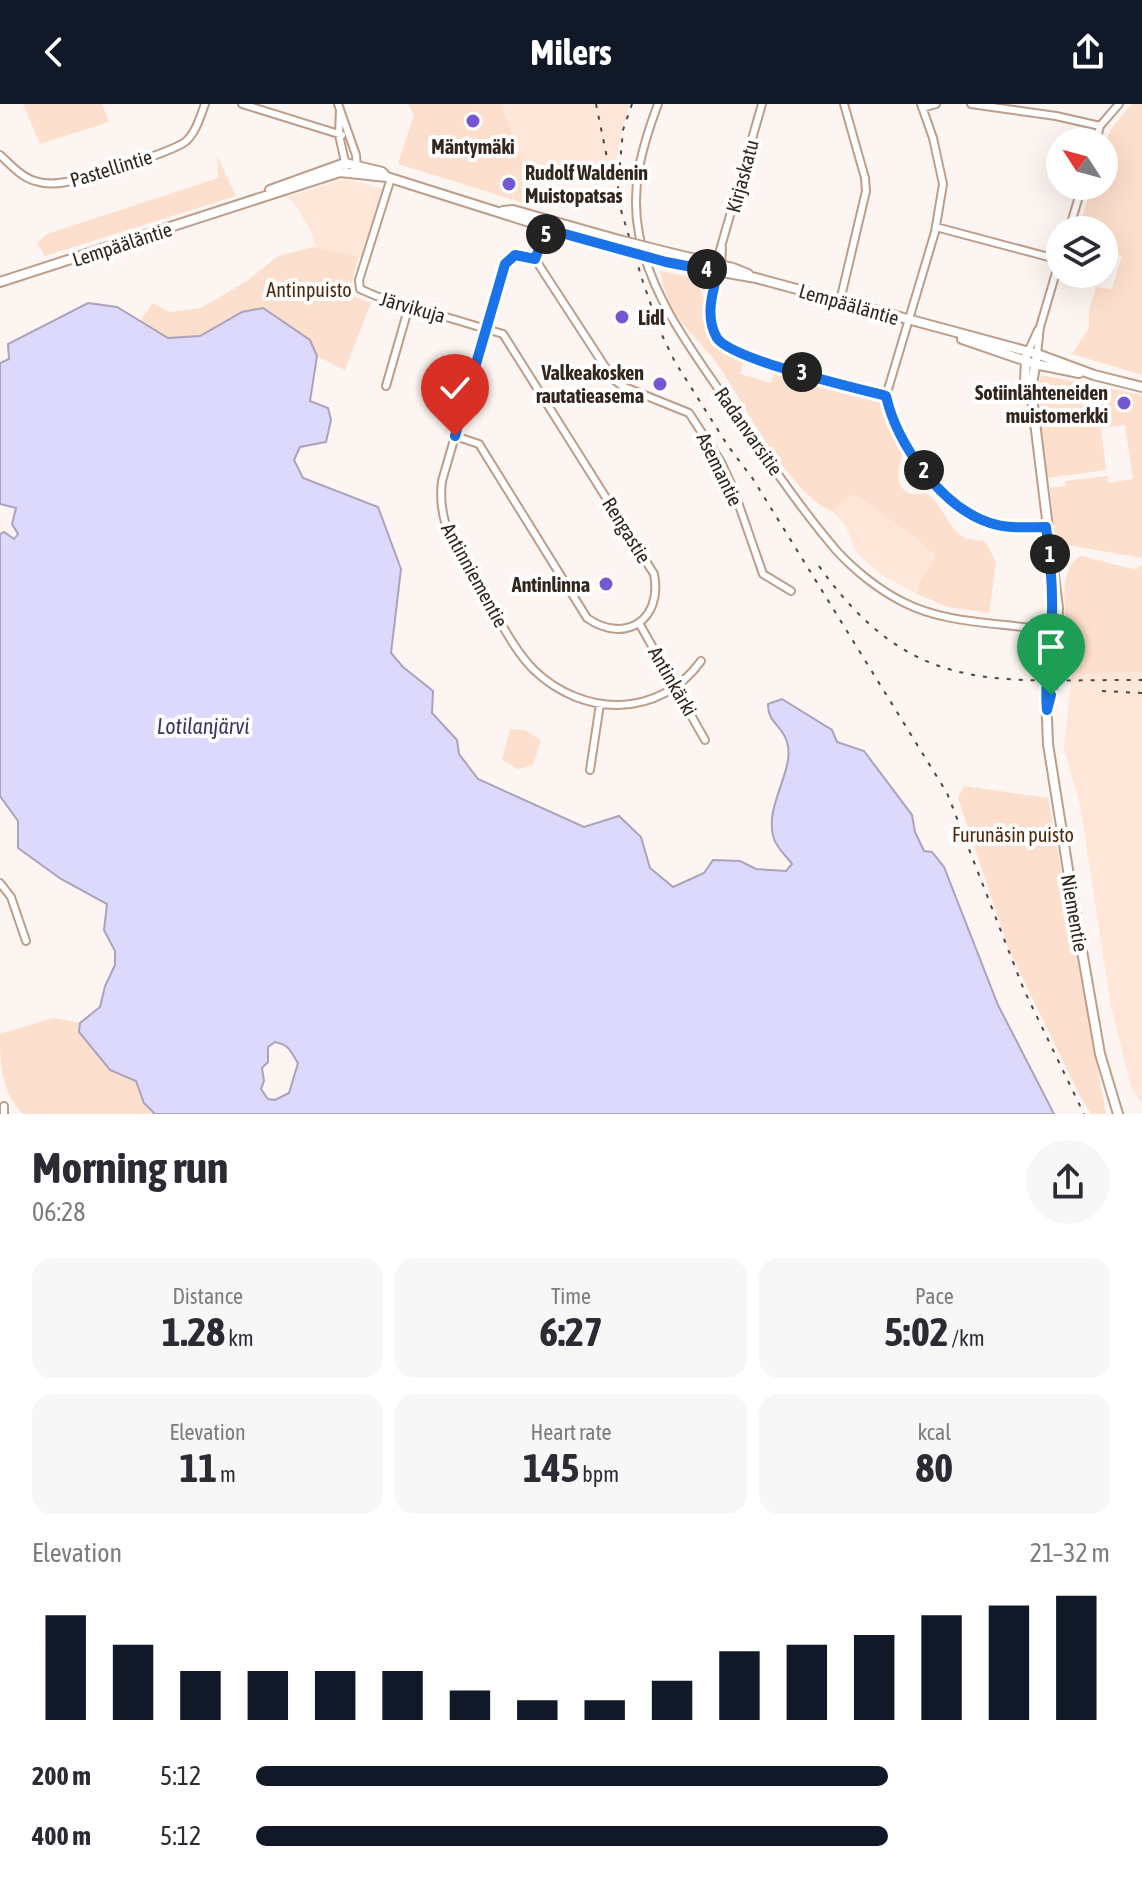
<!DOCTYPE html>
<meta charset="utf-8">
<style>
body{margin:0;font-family:"Asap Condensed",sans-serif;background:#f7f7f7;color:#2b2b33;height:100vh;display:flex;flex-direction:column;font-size:30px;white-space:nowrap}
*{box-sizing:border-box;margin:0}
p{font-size:26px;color:#7c7c81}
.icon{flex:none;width:44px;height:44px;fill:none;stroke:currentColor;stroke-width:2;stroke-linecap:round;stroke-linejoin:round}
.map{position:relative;height:1010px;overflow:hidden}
.side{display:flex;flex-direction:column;background:#fff;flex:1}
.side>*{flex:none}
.needle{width:52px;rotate:306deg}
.fabs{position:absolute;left:1046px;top:24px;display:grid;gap:16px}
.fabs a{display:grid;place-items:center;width:72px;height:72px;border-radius:50%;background:#fff;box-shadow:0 8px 32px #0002;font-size:40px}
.pin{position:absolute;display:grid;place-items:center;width:68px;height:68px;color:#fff;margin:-82px -34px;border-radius:50% 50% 50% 0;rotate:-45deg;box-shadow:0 0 8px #0007}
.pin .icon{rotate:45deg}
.km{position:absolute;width:40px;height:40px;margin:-20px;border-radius:50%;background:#222;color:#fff;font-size:22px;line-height:40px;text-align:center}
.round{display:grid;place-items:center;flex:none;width:84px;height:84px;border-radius:42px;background:#f7f7f7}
.head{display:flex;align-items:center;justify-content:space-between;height:136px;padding:0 32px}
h1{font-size:44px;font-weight:700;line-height:60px}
.figures{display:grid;grid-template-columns:repeat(3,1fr);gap:12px;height:136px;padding:8px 32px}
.figures div{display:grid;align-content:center;border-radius:20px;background:#f7f7f7;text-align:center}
.figures b{font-size:40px;font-weight:700}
.figures small{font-size:22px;font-weight:400}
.figures p{font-size:22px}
.chart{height:224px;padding:16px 32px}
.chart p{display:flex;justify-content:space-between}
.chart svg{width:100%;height:144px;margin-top:8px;stroke:#111827;stroke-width:6}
ul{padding:0 32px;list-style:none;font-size:26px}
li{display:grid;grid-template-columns:128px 96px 1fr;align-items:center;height:60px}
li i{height:20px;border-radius:10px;background:#111827}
header{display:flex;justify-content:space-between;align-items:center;height:104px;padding:0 32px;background:#111827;color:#fff;font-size:36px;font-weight:700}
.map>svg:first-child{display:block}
.built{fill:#fee6d8}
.green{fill:#fddfcd}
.water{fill:#ddd9fd;stroke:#aaa3ba;stroke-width:2;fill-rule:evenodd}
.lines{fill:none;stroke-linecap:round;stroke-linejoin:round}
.minor-casing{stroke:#bc9e8b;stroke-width:10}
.major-casing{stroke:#bc9e8b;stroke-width:12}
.minor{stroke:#fff;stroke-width:6}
.major{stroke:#fff;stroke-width:8}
.rail{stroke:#51463f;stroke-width:2;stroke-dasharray:4 8;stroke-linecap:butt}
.major-bridge-casing{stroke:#bc9e8b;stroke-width:12;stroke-linecap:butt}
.major-bridge{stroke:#fff;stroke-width:8}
.route-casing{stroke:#fff;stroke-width:16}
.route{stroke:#1a73e8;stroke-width:10}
.poi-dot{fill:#7557d1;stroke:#fff;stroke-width:3}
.labels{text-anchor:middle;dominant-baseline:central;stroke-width:8;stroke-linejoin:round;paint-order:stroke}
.poi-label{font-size:20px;font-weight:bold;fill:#32261f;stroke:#fff;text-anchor:end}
.street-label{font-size:20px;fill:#32261f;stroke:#fff}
.park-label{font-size:20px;fill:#502809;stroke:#fff}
.water-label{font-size:22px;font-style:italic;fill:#3f346a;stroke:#fff}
</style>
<header><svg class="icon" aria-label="back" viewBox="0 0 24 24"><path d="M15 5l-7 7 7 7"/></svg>Milers<svg class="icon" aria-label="share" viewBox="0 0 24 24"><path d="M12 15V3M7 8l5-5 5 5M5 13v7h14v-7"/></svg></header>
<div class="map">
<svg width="1142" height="1010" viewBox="0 0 1142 1010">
<rect width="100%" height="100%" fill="#fcf5f1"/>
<path class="built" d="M501,0H629L616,54V80L530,78Z
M346,75L383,85L361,154L316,144L310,125L294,99L287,93Z
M850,391L864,393L878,407L901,419L922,438L935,454L918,482L917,490L879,469L856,448L846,423L834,408Z
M1142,568V1000L1131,983L1111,902L1080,701L1064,644L1072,570Z"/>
<path class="green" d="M23,0H102L109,18L40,40Z
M408,0H501L530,78V101L398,60L414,11Z
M1132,0H1142V271L1072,250L1089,224V206L1096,183L1112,185L1122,152L1107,146L1104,153V126H1078L1092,82H1104C1104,37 1101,34 1132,0Z
M217,52L236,92L45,152L37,139L47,130L218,74Z
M313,143L358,153L349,190L371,199L345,266L317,252L310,236L242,208L200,232L168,234L139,218L153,199L169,208L201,204L247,177L278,152Z
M660,167L691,173L698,179L704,194L703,213L716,243L744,255L740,270L771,279L775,265L883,295L897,330L907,345C893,364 894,397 925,389C944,399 946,424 965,434C970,436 979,436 985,437L996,458L989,509L948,503L917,490L918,482L935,453C919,434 902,422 881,409C867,400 869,393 850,391L834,408C794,395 747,306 724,270C699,230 669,221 660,167Z
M1041,271L1142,291V454L1056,439L1050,384L1065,382V377L1107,372L1109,379L1133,375L1125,321L1101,324L1106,366L1047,374L1037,288Z
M1081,452L1136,466L1142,460V568L1072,570C1073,542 1049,470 1081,452Z
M510,625L524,626L541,636L533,661L518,665L502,656Z
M964,682L1048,694L1106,1010H1091L1080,992L1009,846L958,694Z
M53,914L80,919L79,928L110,966L136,977L144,999L155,1010H23C1,988 0,960 0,930Z"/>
<path class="water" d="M88,199L117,203L168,234L200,232L242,208L263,204L310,236L317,252L310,297L328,304L331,316L326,338L300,343L294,356L303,374L378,403L401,465L391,549L403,563L433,587L432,609L457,636L459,650L478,675L584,723L619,712L641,733L650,764L673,783L704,769L713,756L740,757L756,765L786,767L792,760C787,753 777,744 774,735C763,702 796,666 787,638C783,622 767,618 768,600L782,595L832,626L837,638L864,647L912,711L915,728L924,747L932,748L944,763L998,901L1054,1010H155L144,999L136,977L110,966L79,928L80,919L100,903L105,882L115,861V847L104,826L107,800L61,775L18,744V717L0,692V430L4,428L14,435L18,430L12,420L16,404L0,400V259L9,255L8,240ZM275,938C290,941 290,947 298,959L289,989L275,996L268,995L261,985L264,977L262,964L268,958V943Z"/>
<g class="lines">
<defs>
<path id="minor" d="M242,0L342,31
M338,0L356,51L357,65
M658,0C642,43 630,84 639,130C652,199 701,258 739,315C770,359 801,405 836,446C854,466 879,486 903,498C947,521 1002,518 1050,527
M921,0L933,34L943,80L935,128L886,292C897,340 941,403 990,419C1008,425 1028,423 1046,423
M971,0L1056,12L1100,22
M922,4L936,0
M340,5L339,31L346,62
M1096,38L1100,22L1119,0
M0,51C10,60 21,73 35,77C44,80 56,80 66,78C85,76 171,48 185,38C196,29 200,13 205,0
M391,74L359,176L360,185L376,192L503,230L654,470C663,515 626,541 587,514L479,340L455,332
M936,123L1060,156
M1069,126L1082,82
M722,144L721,161L710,206L713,225L724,241L768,259L886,292
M540,145L547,125
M535,155L515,151L505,160L442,377C436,423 462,457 486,494C501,518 514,546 534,566C584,614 660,614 701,557
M535,155L613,275L622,282L689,309L721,358L733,384L763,470L791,487
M535,155L542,119
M716,160L762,0
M840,197L866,87L865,74L844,0
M1028,248L1038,226
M1037,250L1040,223L1060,155
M386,282L409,202
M639,519L705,636
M590,666L600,600
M0,779L11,793L26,837
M4,1002V1010"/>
<path id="major" d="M270,86L345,59L382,68L387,73L621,147
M503,107L513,106L619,136
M662,147L733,164L748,170
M666,158L756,174L1037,250L1094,271L1142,283
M0,178L340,68L387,73
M962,235L1035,260L1079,269
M1037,250L1031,286L1058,504L1055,565
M1026,253L1025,279L1028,291
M1048,564L1052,489
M1046,591L1048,640L1069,772L1100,950L1118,1010"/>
</defs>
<use href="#minor" class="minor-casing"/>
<use href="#major" class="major-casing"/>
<use href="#minor" class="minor"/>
<use href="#major" class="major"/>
<path class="rail" d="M596,0L612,78
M632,0L623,26L618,83L620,103L643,178L660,227L675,258L728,342L753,375L947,689L1024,886L1084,1010
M819,462C913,595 998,575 1142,576
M1102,587L1142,589"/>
<defs>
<path id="major-bridge" d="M619,136L662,147
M621,147L666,158
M1046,591L1048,564
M1051,591L1055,565"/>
</defs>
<use href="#major-bridge" class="major-bridge-casing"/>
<use href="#major-bridge" class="major-bridge"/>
</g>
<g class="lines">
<defs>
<path id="route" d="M455,332L505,160L515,151L535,155L547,125L666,158L718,168C712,189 705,214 717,234C732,256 856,284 886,292C897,340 941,403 990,419C1008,425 1028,423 1046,423C1051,458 1054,494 1051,530C1050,555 1044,581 1047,606L1051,591"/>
</defs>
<use href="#route" class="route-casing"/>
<use href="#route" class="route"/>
</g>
<g class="poi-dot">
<circle cx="473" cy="17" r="8"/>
<circle cx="509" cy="80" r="8"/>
<circle cx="622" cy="213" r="8"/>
<circle cx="660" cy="280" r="8"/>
<circle cx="1124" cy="299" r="8"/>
<circle cx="606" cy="480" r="8"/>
</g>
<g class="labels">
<g class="poi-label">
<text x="473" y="42" text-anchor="middle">Mäntymäki</text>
<text x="525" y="68" text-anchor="start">Rudolf Waldenin<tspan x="525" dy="23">Muistopatsas</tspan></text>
<text x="638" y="213" text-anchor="start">Lidl</text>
<text x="644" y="268">Valkeakosken<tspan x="644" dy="23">rautatieasema</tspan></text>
<text x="1108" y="288">Sotiinlähteneiden<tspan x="1108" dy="23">muistomerkki</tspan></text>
<text x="590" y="480">Antinlinna</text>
</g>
<g class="street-label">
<text transform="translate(111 64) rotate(-17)">Pastellintie</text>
<text transform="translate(742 72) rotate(-75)">Kirjaskatu</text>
<text transform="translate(122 140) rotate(-18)">Lempääläntie</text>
<text transform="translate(849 200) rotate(16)">Lempääläntie</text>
<text transform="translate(413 203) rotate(16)">Järvikuja</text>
<text transform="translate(749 327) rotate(55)">Radanvarsitie</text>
<text transform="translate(720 365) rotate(64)">Asemantie</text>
<text transform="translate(627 426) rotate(58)">Rengastie</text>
<text transform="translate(475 471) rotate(61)">Antinniementie</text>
<text transform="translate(673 577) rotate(60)">Antinkärki</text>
<text transform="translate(1075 809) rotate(80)">Niementie</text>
</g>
<g class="park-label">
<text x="309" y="185">Antinpuisto</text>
<text x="1013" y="730">Furunäsin puisto</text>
</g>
<g class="water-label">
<text x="203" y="622">Lotilanjärvi</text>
</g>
</g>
</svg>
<div class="fabs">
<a><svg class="needle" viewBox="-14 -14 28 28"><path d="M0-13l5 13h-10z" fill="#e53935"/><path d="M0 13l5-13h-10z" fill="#7c7c81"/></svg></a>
<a><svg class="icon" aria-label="layers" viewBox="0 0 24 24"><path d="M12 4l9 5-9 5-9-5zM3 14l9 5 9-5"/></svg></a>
</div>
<div class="pin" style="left:1051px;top:591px;background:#1e9e55"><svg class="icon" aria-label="arrive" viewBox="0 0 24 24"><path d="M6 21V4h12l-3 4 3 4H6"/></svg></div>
<div class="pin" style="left:455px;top:332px;background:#d93025"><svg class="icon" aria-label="check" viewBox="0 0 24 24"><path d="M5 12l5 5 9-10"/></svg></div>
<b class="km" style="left:1050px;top:450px">1</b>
<b class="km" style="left:924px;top:366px">2</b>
<b class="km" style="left:802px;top:268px">3</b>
<b class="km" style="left:707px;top:165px">4</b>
<b class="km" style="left:546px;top:130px">5</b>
</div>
<section class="side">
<div class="head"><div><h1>Morning run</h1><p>06:28</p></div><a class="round"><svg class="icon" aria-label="share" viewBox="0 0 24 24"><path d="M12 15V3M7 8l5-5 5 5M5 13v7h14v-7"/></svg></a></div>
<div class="figures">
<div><p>Distance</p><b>1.28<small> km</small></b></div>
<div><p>Time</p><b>6:27</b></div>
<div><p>Pace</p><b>5:02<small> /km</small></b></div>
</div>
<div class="figures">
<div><p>Elevation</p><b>11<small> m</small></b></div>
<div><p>Heart rate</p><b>145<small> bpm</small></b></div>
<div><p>kcal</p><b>80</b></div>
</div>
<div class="chart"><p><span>Elevation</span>21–32 m</p>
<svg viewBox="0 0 160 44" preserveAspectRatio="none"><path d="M5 44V12M15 44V21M25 44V29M35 44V29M45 44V29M55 44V29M65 44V35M75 44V38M85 44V38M95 44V32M105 44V23M115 44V21M125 44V18M135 44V12M145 44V9M155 44V6"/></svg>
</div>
<ul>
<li><b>200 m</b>5:12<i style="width:74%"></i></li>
<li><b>400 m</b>5:12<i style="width:74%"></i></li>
</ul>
</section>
